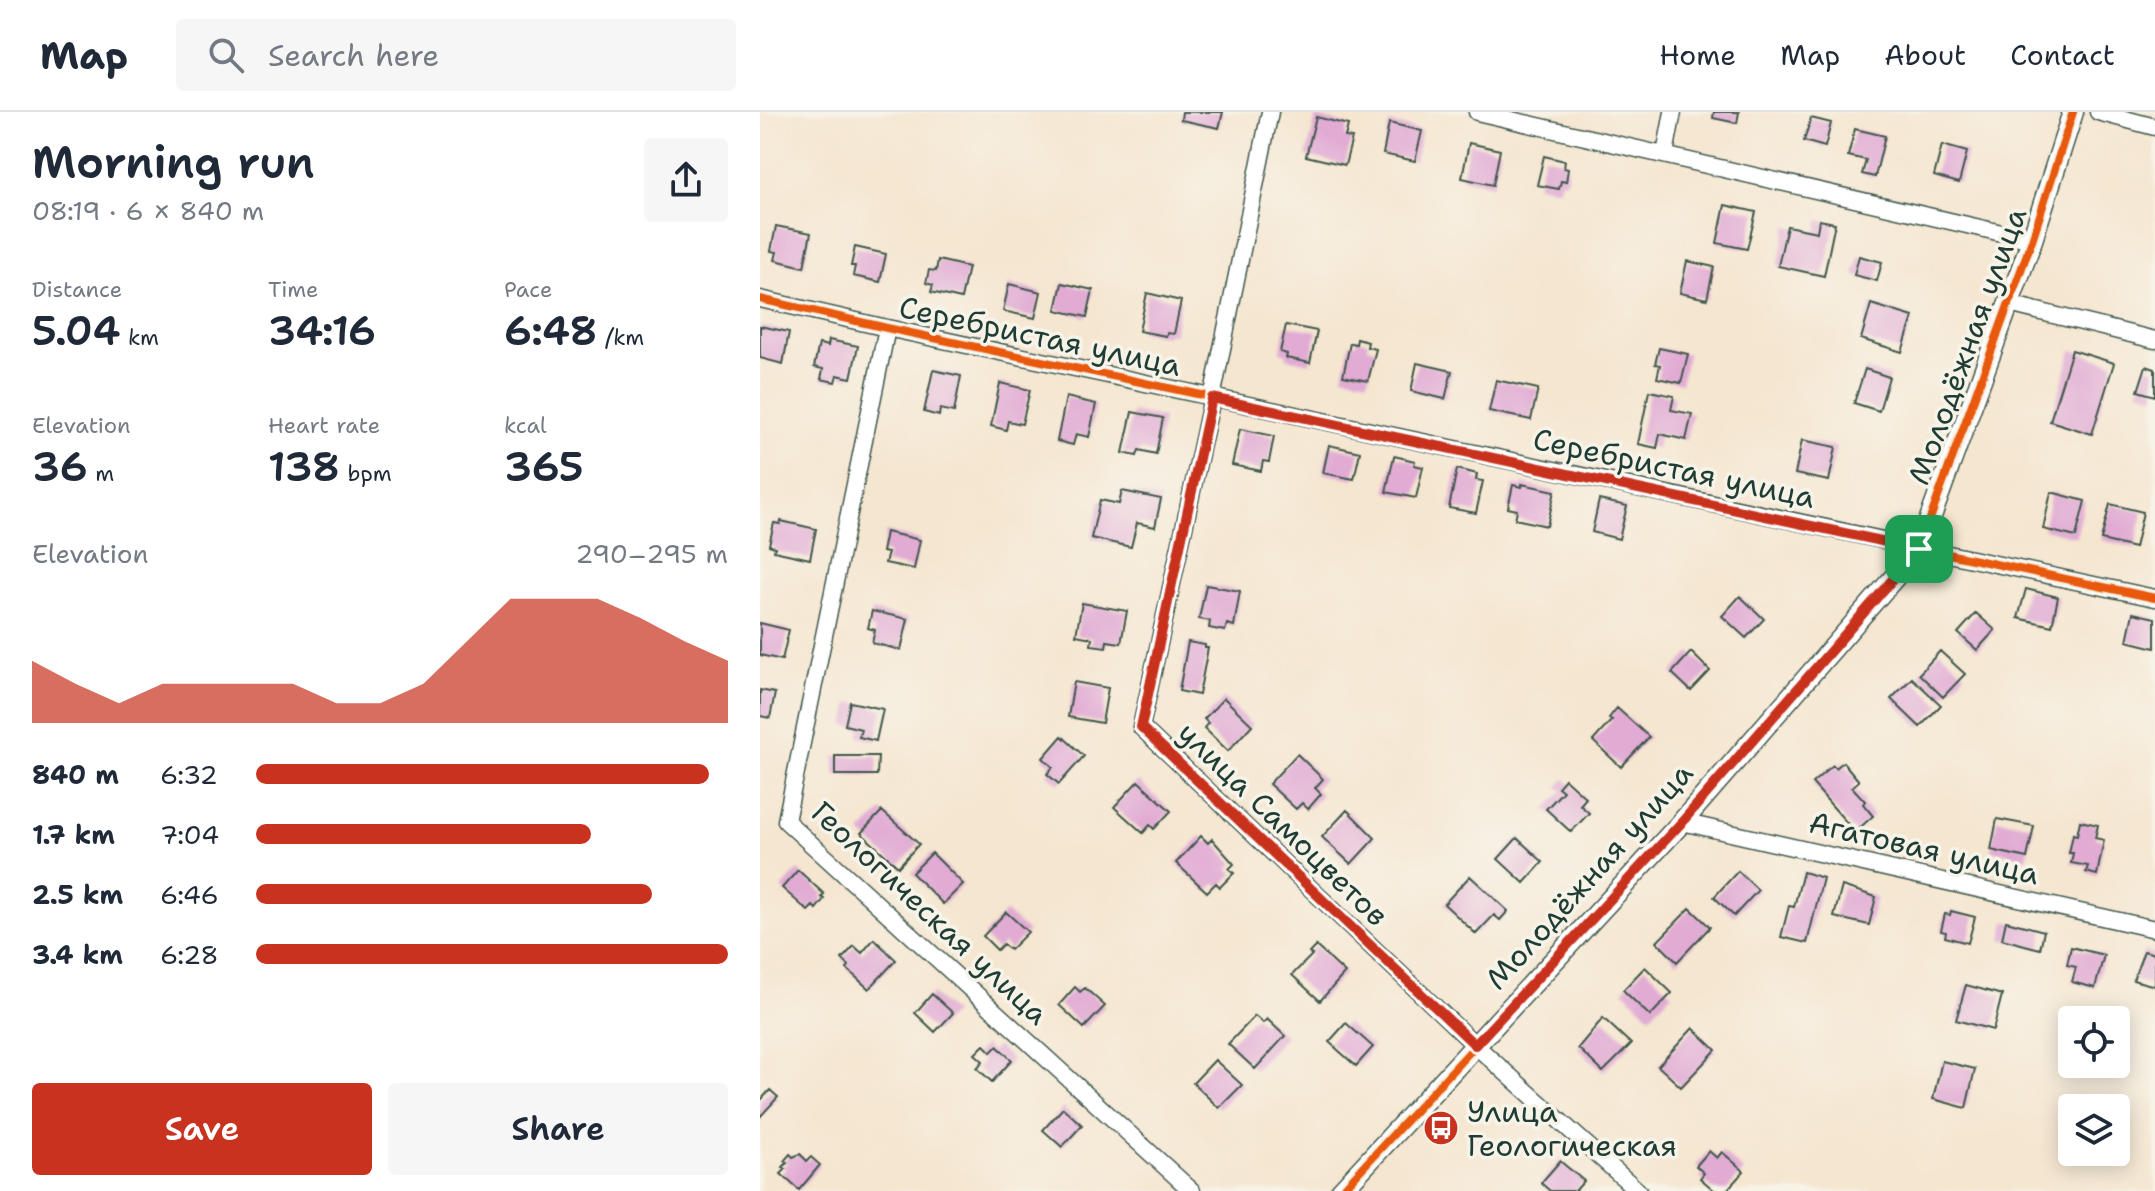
<!DOCTYPE html>
<meta charset="utf-8">
<style>
body{margin:0;font-family:"Shantell Sans",sans-serif;background:#f6f6f7;color:#1f2937;height:100vh;display:flex;flex-direction:column;font-size:30px;white-space:nowrap}
*{box-sizing:border-box;margin:0}
p{font-size:26px;color:#747a83}
.icon{flex:none;width:44px;height:44px;fill:none;stroke:currentColor;stroke-width:2;stroke-linecap:round;stroke-linejoin:round}
.map{position:relative;flex:1;overflow:hidden}
.details{display:flex;flex-direction:column;background:#fff;width:760px}
.details>*{flex:none}
.fabs{position:absolute;left:1298px;top:894px;display:grid;gap:16px}
.fabs a{display:grid;place-items:center;width:72px;height:72px;border-radius:8px;background:#fff;box-shadow:0 4px 20px #0003;font-size:40px}
.pin{position:absolute;display:grid;place-items:center;width:68px;height:68px;color:#fff;margin:-34px;border-radius:16px;box-shadow:0 4px 12px #0006}
.round{display:grid;place-items:center;flex:none;width:84px;height:84px;border-radius:8px;background:#f6f6f7}
.summary{display:flex;align-items:center;justify-content:space-between;height:136px;padding:0 32px}
h1{font-size:44px;font-weight:600;line-height:60px}
.metrics{display:grid;grid-template-columns:repeat(3,1fr);gap:12px;height:136px;padding:8px 32px}
.metrics div{display:grid;align-content:center}
.metrics b{font-size:40px;font-weight:600}
.metrics small{font-size:22px;font-weight:400}
.metrics p{font-size:22px}
.chart{height:224px;padding:16px 32px}
.chart p{display:flex;justify-content:space-between}
.chart svg{width:100%;height:144px;margin-top:8px;fill:#c8321e;opacity:.7}
.primary-button{display:flex;gap:16px;margin-top:auto;padding:16px 32px}
.primary-button a{flex:1;height:92px;border-radius:8px;background:#c8321e;color:#fff;font-size:32px;font-weight:600;line-height:92px;text-align:center}
.primary-button a+a{background:#f6f6f7;color:#1f2937}
ul{padding:0 32px;list-style:none;font-size:26px}
li{display:grid;grid-template-columns:128px 96px 1fr;align-items:center;height:60px}
li i{height:20px;border-radius:10px;background:#c8321e}
header{display:flex;align-items:center;gap:48px;box-sizing:border-box;height:112px;padding:0 40px;background:#fff;border-bottom:2px solid #e0e1e3}
header strong{font-size:38px}
nav{display:flex;gap:44px;margin-inline-start:auto;font-size:28px}
.search{width:560px;height:72px;background:#f6f6f7;display:flex;align-items:center;gap:20px;box-sizing:border-box;padding:0 28px;border-radius:8px;color:#747a83;font-size:30px}
main{display:flex;flex:1;min-height:0}
.map>svg:first-child{display:block}
.building{fill:#e1abd4}
.lines{fill:none;stroke-linecap:round;stroke-linejoin:round}
.minor-casing{stroke:#3f564b;stroke-width:19}
.tertiary-casing{stroke:#3f564b;stroke-width:23}
.minor{stroke:#fff;stroke-width:16}
.tertiary{stroke:#fff;stroke-width:20}
.cycleway-casing{stroke:#f7f3e8;stroke-width:13}
.cycleway{stroke:#e8590c;stroke-width:8}
.route-casing{stroke:#fff;stroke-width:16}
.route{stroke:#c8321e;stroke-width:10}
.labels{text-anchor:middle;dominant-baseline:central;stroke-width:7;stroke-linejoin:round;paint-order:stroke}
.street-label{font-size:30px;fill:#1f3d34;stroke:#f7f3e8}
.poi-label{font-size:30px;fill:#1f3d34;stroke:#f7f3e8;text-anchor:start}
</style>
<header>
<strong>Map</strong>
<div class="search"><svg class="icon" aria-label="search" viewBox="0 0 24 24"><circle cx="10" cy="10" r="6"/><path d="M15 15l6 6"/></svg>Search here</div>
<nav><a>Home</a><a>Map</a><a>About</a><a>Contact</a></nav>
</header>
<main>
<section class="details">
<div class="summary"><div><h1>Morning run</h1><p>08:19 · 6 × 840 m</p></div><a class="round"><svg class="icon" aria-label="share" viewBox="0 0 24 24"><path d="M12 15V3M7 8l5-5 5 5M5 13v7h14v-7"/></svg></a></div>
<div class="metrics">
<div><p>Distance</p><b>5.04<small> km</small></b></div>
<div><p>Time</p><b>34:16</b></div>
<div><p>Pace</p><b>6:48<small> /km</small></b></div>
</div>
<div class="metrics">
<div><p>Elevation</p><b>36<small> m</small></b></div>
<div><p>Heart rate</p><b>138<small> bpm</small></b></div>
<div><p>kcal</p><b>365</b></div>
</div>
<div class="chart"><p><span>Elevation</span>290–295 m</p>
<svg viewBox="0 0 160 44" preserveAspectRatio="none"><path d="M0 44V25L10 32L20 38L30 32L40 32L50 32L60 32L70 38L80 38L90 32L100 19L110 6L120 6L130 6L140 12L150 19L160 25V44z"/></svg>
</div>
<ul>
<li><b>840 m</b>6:32<i style="width:96%"></i></li>
<li><b>1.7 km</b>7:04<i style="width:71%"></i></li>
<li><b>2.5 km</b>6:46<i style="width:84%"></i></li>
<li><b>3.4 km</b>6:28<i style="width:100%"></i></li>
</ul>
<div class="primary-button"><a>Save</a><a>Share</a></div>
</section>
<div class="map">
<svg width="1395" height="1079" viewBox="0 0 1395 1079">
<rect width="100%" height="100%" fill="#f7f3e8"/>
<filter id="ink" filterUnits="userSpaceOnUse"><feTurbulence type="fractalNoise" baseFrequency=".0125" numOctaves="2"/><feDisplacementMap in="SourceGraphic" scale="16" xChannelSelector="R" yChannelSelector="G"/><feConvolveMatrix kernelMatrix="1 2 1 2 8 2 1 2 1" color-interpolation-filters="sRGB"/></filter>
<filter id="wash" filterUnits="userSpaceOnUse"><feTurbulence type="fractalNoise" baseFrequency=".006" numOctaves="4" result="noise"/><feDisplacementMap in="SourceGraphic" scale="32" xChannelSelector="R" yChannelSelector="G"/><feGaussianBlur stdDeviation="1.8" result="paint"/><feColorMatrix in="noise" values="0 0 0 0 0 0 0 0 0 0 0 0 0 0 0 0 0 1.4 0 .05"/><feComposite in="paint" operator="in"/></filter>
<g filter="url(#wash)">
<rect width="100%" height="100%" fill="#f5e6d0"/>
<g id="blocks">
<path class="building" d="M422,0H463L459,16L421,8Z
M954,0H979L977,11L953,6Z
M556,5L588,13L585,25L592,26L585,53L546,44Z
M1051,6L1071,11L1065,35L1044,29Z
M629,11L662,19L655,49L623,42Z
M1095,17L1125,24L1115,65L1102,62L1106,48L1088,44Z
M709,31L740,38L733,73L702,66Z
M1182,33L1207,40L1199,71L1174,64Z
M784,44L805,49L804,56L808,57L806,70L801,69L799,77L777,73Z
M965,93L996,100L987,137L957,131Z
M1059,108L1075,111L1064,164L1018,154L1027,114L1057,120Z
M16,114L51,121L44,155L15,148L17,140L11,139Z
M95,135L126,142L120,170L93,164L95,154H91Z
M1099,144L1122,150L1117,169L1094,163Z
M178,148L208,155L201,187L171,180L173,173L166,171L169,158L176,159Z
M927,149L954,155L947,187L920,181Z
M302,171L333,178L327,205L296,198Z
M249,172L281,180L275,206L243,199Z
M387,181L421,189L414,222L407,221L406,224L379,219Z
M1111,192L1153,205L1142,240L1101,227Z
M526,213L557,219L550,251L526,246L527,242L520,240Z
M0,214L29,220L23,252L0,246Z
M597,227L608,230L607,235L616,237L608,269L583,264L590,231L596,232Z
M69,228L98,234L91,266L77,263L75,270L61,267L63,257L54,255L59,232L68,234Z
M899,236L928,242L921,271L897,266L900,253L895,252Z
M1312,238L1354,251L1332,322L1290,309Z
M657,251L692,259L685,287L651,279Z
M1386,254L1395,257V284L1378,279Z
M1105,257L1129,265L1119,299L1094,291Z
M173,258L201,264L194,300L180,297L179,304L164,300Z
M736,268L778,277L771,308L729,299Z
M240,271L270,278L262,312L248,309L246,318L231,314Z
M889,279L914,284L911,298L932,302L926,328L900,322L897,336L878,332Z
M306,285L336,292L329,325L316,322L313,333L297,329Z
M372,300L403,306L396,342L379,338L377,344L363,341Z
M480,317L514,324L509,350L503,349L501,359L472,353Z
M1042,328L1076,335L1069,369L1035,362Z
M569,333L600,340L594,367L563,361Z
M634,344L655,349L654,353L663,355L656,386L626,380Z
M697,357L717,362L716,368L723,369L716,401L689,396Z
M762,372L795,379L787,414L755,407L757,398L748,396L753,373L762,375Z
M362,379L401,387L395,415L377,411L371,435L331,426L340,388L359,392Z
M1291,380L1325,389L1316,425L1283,417Z
M839,388L867,394L859,427L832,420Z
M1350,392L1383,400L1375,436L1341,428Z
M21,409L56,417L50,447L14,439L15,435L9,433L14,411L20,412Z
M126,420L160,428L154,457L125,451L128,441L122,440Z
M446,473L480,479L474,514L467,512L465,519L449,516L450,509L439,507Z
M1266,477L1298,485L1292,514L1258,506Z
M980,484L1004,507L986,526L962,504Z
M322,491L367,499L361,531L347,529L346,535L331,533L332,526L316,523Z
M112,499L148,507L141,538L112,531L115,518L108,516Z
M1216,501L1235,518L1217,538L1198,521Z
M1373,501L1395,506V536L1367,529Z
M0,511L29,518L22,548L0,543Z
M428,530L445,533V536H448L439,583L419,579Z
M1180,539L1205,562L1183,585L1159,562Z
M931,540L950,559L931,579L912,561Z
M1152,566L1181,593L1160,615L1131,587Z
M314,570L348,576L342,611L308,605Z
M0,578L15,581L10,606L0,604Z
M464,586L492,613L468,639L444,616L448,611L444,607Z
M90,590L123,597L116,629L99,625L101,617L85,613Z
M857,596L889,625L861,655L833,629L852,608L849,606Z
M302,624L324,644L299,672L287,662L293,655L283,646Z
M537,642L563,667L555,676L561,682L548,697L542,691L536,697L509,672Z
M75,644H118L117,663H75Z
M1083,650L1099,669L1092,675L1105,689L1103,692L1113,704L1095,720L1052,671L1073,653L1076,656Z
M805,667L826,686L820,693L829,701L811,720L786,697L803,679L798,675Z
M378,669L411,699L394,717L390,713L383,721L354,695Z
M587,698L615,726L591,752L562,725Z
M122,699L159,732L138,755L101,721Z
M1237,707L1274,714L1267,746L1231,738Z
M1320,709L1338,713L1335,726L1344,728L1337,763L1326,760L1328,754L1311,751L1313,741H1309L1313,722L1317,723Z
M441,724L448,731L452,727L474,752L469,757L474,761L460,775L456,771L447,780L416,751Z
M757,726L783,750L764,771L738,747Z
M172,741L203,772L183,792L152,761Z
M38,758L64,782L61,785L64,787L56,797L53,794L48,799L22,776Z
M978,759L998,778L974,804L954,785Z
M1043,760L1063,766L1047,831L1021,825L1029,794L1034,795Z
M710,764L748,799L740,808L734,803L716,822L684,792Z
M1082,774L1116,785L1109,813L1074,805Z
M930,796L950,815L917,850L897,830Z
M1191,799L1215,805L1208,831L1185,825L1186,820L1181,819L1185,802L1190,803Z
M246,800L268,820L250,838L243,832L237,838L223,824Z
M1246,809L1284,819L1280,837L1242,827Z
M114,827L136,848L109,877L87,857L89,854L82,847L94,834L102,841Z
M556,834L585,861L560,889L532,863L552,843L549,841Z
M1311,835L1344,843L1335,876L1312,870L1316,855L1307,853Z
M1384,839L1395,842V874L1373,868Z
M885,855L912,881L890,904L863,878Z
M1206,873L1242,883L1233,918L1196,908Z
M315,875L320,880L325,876L345,894L324,916L299,893Z
M172,882L193,901L175,920L155,901Z
M495,904L503,911L507,907L525,924L495,957L468,932Z
M843,906L871,932L843,960L818,936Z
M586,911L613,935L596,954L569,930Z
M933,916L956,938L921,975L898,954Z
M224,933L231,940L237,934L252,948L232,970L217,956L223,949L215,942Z
M455,948L482,973L459,996L433,971Z
M1182,949L1215,957L1206,996L1173,987Z
M10,978L18,985L0,1005V989Z
M303,996L322,1013L302,1035L283,1018Z
M949,1039L957,1046L962,1040L984,1059L966,1079H955L940,1066L944,1061L936,1054Z
M30,1042L33,1045L40,1042L47,1049L51,1045L60,1053L39,1078L21,1062L26,1057L23,1055L27,1051L24,1049Z
M800,1049L824,1069L815,1079H790L781,1071Z"/>
</g>
</g>
<g filter="url(#ink)">
<use href="#blocks" fill-opacity="0" stroke="#3f564b" stroke-width="2"/>
<g class="lines">
<defs>
<path id="minor" d="M510,0L452,286L381,615L715,933L878,1079
M717,0L1272,128
M1338,0L1395,15
M905,42L913,0
M0,187L127,216L1395,486
M1249,192L1395,228
M127,216L26,709L432,1079
M922,710L1395,817"/>
<path id="tertiary" d="M581,1079L922,710L1159,437L1272,128L1313,0"/>
</defs>
<use href="#minor" class="minor-casing"/>
<use href="#tertiary" class="tertiary-casing"/>
<use href="#minor" class="minor"/>
<use href="#tertiary" class="tertiary"/>
<defs>
<path id="cycleway" d="M0,187L127,216L1395,486
M581,1079L922,710L1159,437L1272,128L1313,0"/>
</defs>
<use href="#cycleway" class="cycleway-casing"/>
<use href="#cycleway" class="cycleway"/>
</g>
</g>
<g class="lines" filter="url(#ink)">
<defs>
<path id="route" d="M452,286L1159,437L922,710L715,933L381,615Z"/>
</defs>
<use href="#route" class="route-casing"/>
<use href="#route" class="route"/>
</g>
<defs>
<symbol id="bus-disc" viewBox="-11 -11 22 22"><circle r="9.5" fill="#c8321e" stroke="#f7f3e8"/><path d="M-5-6H5V4H4V6H2V4H-2V6H-4V4H-5ZM-3.5-4V0h7V-4ZM-3.5 1.2v1.5H-2V1.2ZM2 1.2v1.5H3.5V1.2Z" fill="#fff"/></symbol>
</defs>
<g fill-rule="evenodd">
<use href="#bus-disc" x="661" y="996" width="40" height="40"/>
</g>
<g class="labels">
<g class="street-label">
<text transform="translate(280 224) rotate(12)">Серебристая улица</text>
<text transform="translate(1207 234) rotate(-70)">Молодёжная улица</text>
<text transform="translate(914 356) rotate(12)">Серебристая улица</text>
<text transform="translate(523 712) rotate(44)">улица Самоцветов</text>
<text transform="translate(1164 736) rotate(13)">Агатовая улица</text>
<text transform="translate(829 764) rotate(-48)">Молодёжная улица</text>
<text transform="translate(170 801) rotate(43)">Геологическая улица</text>
</g>
<g class="poi-label">
<text x="707" y="999">Улица<tspan x="707" dy="34">Геологическая</tspan></text>
</g>
</g>
</svg>
<div class="fabs">
<a><svg class="icon" aria-label="locate" viewBox="0 0 24 24"><circle cx="12" cy="12" r="6"/><path d="M12 2v4M12 18v4M2 12h4M18 12h4"/></svg></a>
<a><svg class="icon" aria-label="layers" viewBox="0 0 24 24"><path d="M12 4l9 5-9 5-9-5zM3 14l9 5 9-5"/></svg></a>
</div>
<div class="pin" style="left:1159px;top:437px;background:#1e9e55"><svg class="icon" aria-label="arrive" viewBox="0 0 24 24"><path d="M6 21V4h12l-3 4 3 4H6"/></svg></div>
</div>
</main>
